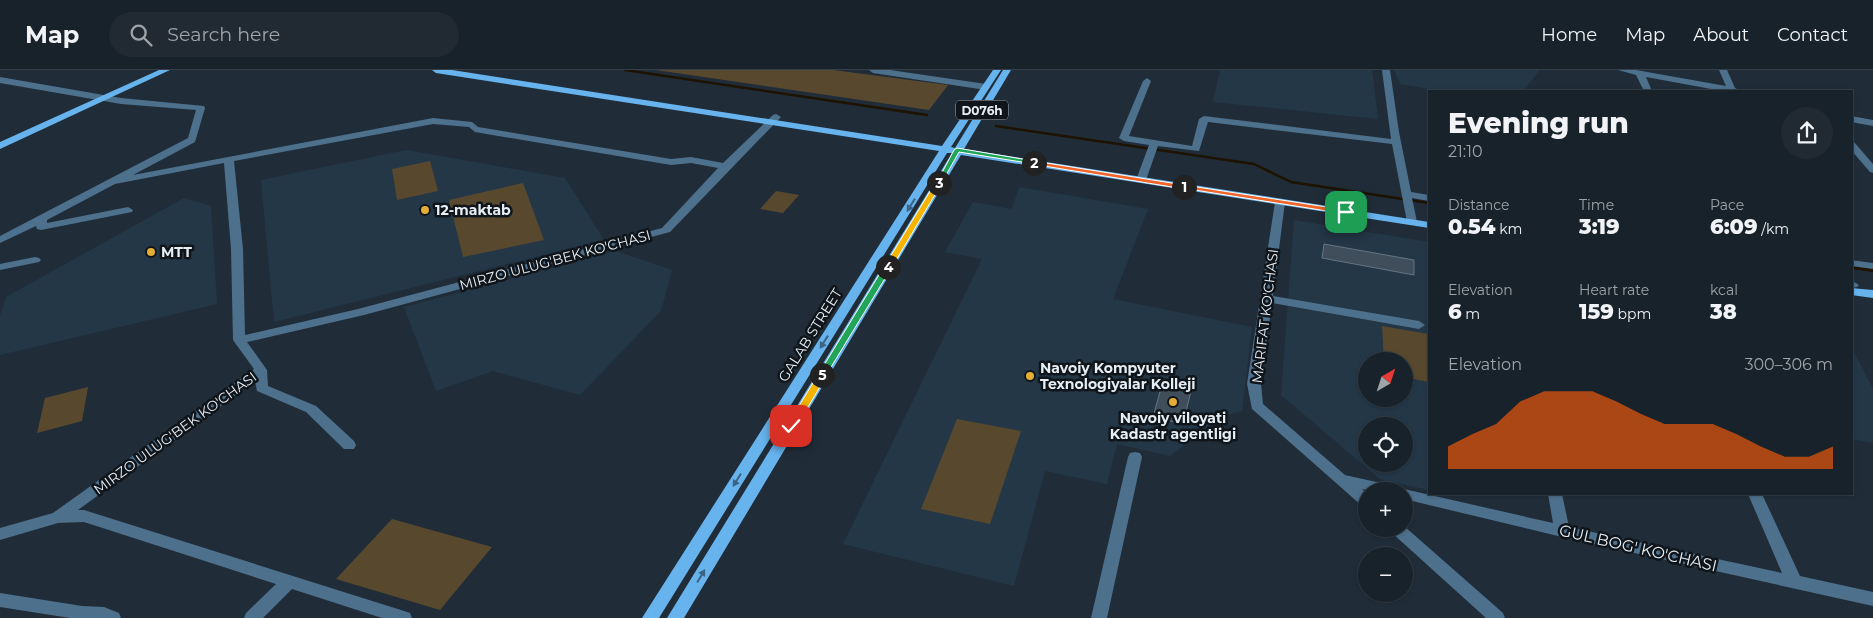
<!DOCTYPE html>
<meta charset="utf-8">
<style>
body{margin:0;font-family:Montserrat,sans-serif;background:#212a33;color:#f1f3f6;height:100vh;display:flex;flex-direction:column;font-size:19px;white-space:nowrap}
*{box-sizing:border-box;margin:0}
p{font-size:16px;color:#9fa4a9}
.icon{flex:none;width:28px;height:28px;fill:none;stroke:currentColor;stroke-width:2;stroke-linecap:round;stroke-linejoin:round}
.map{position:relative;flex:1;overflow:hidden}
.side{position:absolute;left:1428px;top:20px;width:425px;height:405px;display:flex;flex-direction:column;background:#18222b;border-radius:0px;box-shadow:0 1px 4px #0004,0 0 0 1px #363f47}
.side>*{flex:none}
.needle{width:32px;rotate:39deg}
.fabs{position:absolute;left:1358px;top:282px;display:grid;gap:10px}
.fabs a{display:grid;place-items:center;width:55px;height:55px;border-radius:50%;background:#18222b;box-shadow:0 1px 4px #0004,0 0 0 1px #363f47;font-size:25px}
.pin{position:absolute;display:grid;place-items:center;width:42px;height:42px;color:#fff;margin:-21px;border-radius:10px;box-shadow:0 2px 8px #0006}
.km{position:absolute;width:25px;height:25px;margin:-12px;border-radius:50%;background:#222;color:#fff;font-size:14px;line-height:25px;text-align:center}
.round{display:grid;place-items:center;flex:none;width:52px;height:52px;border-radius:26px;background:#212a33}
.summary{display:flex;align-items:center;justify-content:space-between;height:85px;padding:0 20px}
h1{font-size:28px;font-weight:800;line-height:38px}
.stats{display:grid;grid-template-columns:repeat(3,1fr);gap:8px;height:85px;padding:5px 20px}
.stats div{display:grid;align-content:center}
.stats b{font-size:21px;font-weight:800}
.stats small{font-size:14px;font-weight:400}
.stats p{font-size:14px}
.chart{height:140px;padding:10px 20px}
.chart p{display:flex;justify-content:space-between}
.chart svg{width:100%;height:90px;margin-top:5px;fill:#ea580c;opacity:.7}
header{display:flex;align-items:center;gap:30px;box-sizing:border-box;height:70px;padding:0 25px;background:#18222b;border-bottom:1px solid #363f47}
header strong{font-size:24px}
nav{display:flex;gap:28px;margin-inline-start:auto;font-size:18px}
.search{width:350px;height:45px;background:#212a33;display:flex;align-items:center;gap:12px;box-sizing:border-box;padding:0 18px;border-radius:28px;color:#9fa4a9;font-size:19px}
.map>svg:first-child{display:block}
.built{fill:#243747;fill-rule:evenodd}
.green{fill:#58492e}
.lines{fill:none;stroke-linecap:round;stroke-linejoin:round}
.stream-far1{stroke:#1e1200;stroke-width:2.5}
.stream{stroke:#1e1200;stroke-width:4}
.building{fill:#404e5b;stroke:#657582}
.minor{fill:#4d708c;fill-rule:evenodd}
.major{fill:#67b3ed;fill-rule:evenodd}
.oneway{fill:#3b6484}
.split-1{fill:#f0652b;stroke:#fff}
.split-2{fill:#f0652b;stroke:#fff}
.split-3{fill:#22a559;stroke:#fff}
.split-4{fill:#f5b400;stroke:#fff}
.split-5{fill:#22a559;stroke:#fff}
.split-6{fill:#f5b400;stroke:#fff}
.poi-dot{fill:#e4ae35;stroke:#0f151a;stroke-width:2}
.labels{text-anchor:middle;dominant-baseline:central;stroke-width:5;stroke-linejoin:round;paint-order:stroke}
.shield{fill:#0f151a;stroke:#a5adb3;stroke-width:1}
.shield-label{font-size:12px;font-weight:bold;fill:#e5eef5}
.poi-label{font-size:14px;font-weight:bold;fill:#e5eef5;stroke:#0f151a;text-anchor:start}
.street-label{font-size:14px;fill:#e5eef5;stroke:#0f151a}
.near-street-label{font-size:16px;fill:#e5eef5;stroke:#0f151a}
</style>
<header>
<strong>Map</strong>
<div class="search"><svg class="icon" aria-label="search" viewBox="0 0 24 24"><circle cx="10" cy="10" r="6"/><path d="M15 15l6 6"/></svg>Search here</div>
<nav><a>Home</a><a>Map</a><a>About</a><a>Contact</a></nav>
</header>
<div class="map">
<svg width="1873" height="548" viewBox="0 0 1873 548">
<rect width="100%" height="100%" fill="#202d39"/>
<path class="built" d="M1220,0H1372L1378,49L1213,32Z
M1394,0H1540L1523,21H1441L1400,14Z
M406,80L565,108L604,170L274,252L261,110Z
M1019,117L1148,139L1113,229L1252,257L1242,341L1222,346L1170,386L1117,374L1107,414L1045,401L1014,516L843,474L982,189L945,182L973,132L1012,139Z
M184,128L211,136L217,234L0,285V246L6,227Z
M1294,150L1429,172V420L1381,410L1281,325ZM1366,291H1404V329H1366ZM1366,356H1404V394H1366Z
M616,181L672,200L661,241L580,325L493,301L436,321L404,237Z
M1851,276L1873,319V373L1851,369Z"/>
<path class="green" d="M656,0H833L948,15L929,40Z
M430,91L438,121L397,130L392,99Z
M523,113L544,170L463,187L449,130Z
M776,121L799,125L783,143L760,139Z
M1382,256L1428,264L1429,312L1404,307V291H1384Z
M88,317L82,351L37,363L45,328Z
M957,349L1021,361L990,454L921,439Z
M392,449L492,477L440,540L336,509Z"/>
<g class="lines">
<path class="stream-far1" d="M625,0L927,45
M996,56L1254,94L1291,112L1429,133"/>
<path class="stream" d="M1851,197L1873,200"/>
</g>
<path class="building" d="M1324,174L1414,190V205L1322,188Z
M1163,311L1192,317L1183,354L1153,347Z"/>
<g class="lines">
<path class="minor" d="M869,0H890L986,14L990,17L986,20L873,3Z
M1382,0H1390L1399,62L1411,122L1429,125V131L1412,128L1417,152L1416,154H1408L1407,152L1392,74L1208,52L1199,81L1158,76L1146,110L1141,113L1136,110L1149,75L1124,71L1119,68L1143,11L1147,8L1151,11L1129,66L1192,76L1199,49L1204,46L1391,69Z
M1618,0H1636L1726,16L1719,0H1727L1735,18L1741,21H1722L1646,7L1652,21H1644L1636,5Z
M0,7L121,28L204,36L205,38L195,72L133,105L433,48L472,52L478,57L671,89L691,87L723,93L773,45L776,44L781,47L670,162L364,245L247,272L267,300L268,316L316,336L354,371L356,375L354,379H344L306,342L257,321L255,311L78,440H84L404,541L410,543L412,548H382L292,519L263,548H244L246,543L276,514L84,452L58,453L0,470V458L53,443L254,299L233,270L231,179L224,93L115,114L47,150V153L128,137L133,140L132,142L41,160L37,159L36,156L0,173V166L188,68L196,40L121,34L0,13ZM433,54L469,57L475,62L671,95L691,93L718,98L662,158L358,239L245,265L243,179L234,91Z
M1851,46L1873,50V56L1851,52Z
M1851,71L1854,72L1873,94V103L1870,102L1851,80Z
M1280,129L1285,132L1273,226L1419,251L1425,255L1419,259L1272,233L1261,314L1263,334L1345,405L1394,416L1401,420L1404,419L1553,453L1548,424H1562L1569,457L1782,503L1748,424H1762L1800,506L1873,522V536L1562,467L1404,429V421H1371L1362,419L1366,423V436L1361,435L1252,339L1247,314L1275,132Z
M35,187L39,188L41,190L39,192L0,200V194Z
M1851,190L1873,193V199L1851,196Z
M1851,210L1859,215L1857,217L1851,218Z
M1135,382L1140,383L1142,387L1107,548H1091L1128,387L1130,383Z
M1404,456L1503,543L1505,548H1486L1392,463L1389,459H1404Z
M0,523L82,536L104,537L119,543L121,548H70L0,537Z"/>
<path class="major" d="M159,0H170L0,79V72Z
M432,0H452L942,76L993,0H1001L951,77L955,78L1003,0H1011L964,79L1429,152V158L961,85L684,548H667L952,83H947L659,548H642L939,81L436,3Z
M1851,218L1873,220V228L1851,225Z"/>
</g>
<defs><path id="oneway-solid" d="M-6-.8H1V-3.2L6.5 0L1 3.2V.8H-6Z" transform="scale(1.25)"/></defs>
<g class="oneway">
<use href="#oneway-solid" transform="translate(911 135) rotate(122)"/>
<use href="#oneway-solid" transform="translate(824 272) rotate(122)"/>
<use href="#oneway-solid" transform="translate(737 410) rotate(122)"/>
<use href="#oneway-solid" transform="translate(701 506) rotate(-59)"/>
</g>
<path class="split-1" d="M1184,115L1346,140L1350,142L1346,144L1182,118L1181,117Z"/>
<path class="split-2" d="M1034,91L1184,115L1188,117L1184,119L1032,94L1031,93Z"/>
<path class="split-3" d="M957,78L1034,91L1037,93L1034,94L959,82L941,114H936L954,80Z"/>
<path class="split-4" d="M939,111L942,113L892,197L885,198L884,197L935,113Z"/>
<path class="split-5" d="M885,195L892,197L825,307H819L818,305Z"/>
<path class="split-6" d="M822,302L827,305L795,359H788V354L819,303Z"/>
<g class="poi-dot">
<circle cx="425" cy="140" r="5"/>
<circle cx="151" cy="182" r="5"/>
<circle cx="1030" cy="306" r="5"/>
<circle cx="1173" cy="332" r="5"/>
</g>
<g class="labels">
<rect class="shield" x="956" y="30.5" width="52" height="19" rx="4"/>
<g class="shield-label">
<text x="982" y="40">D076h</text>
</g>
<g class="poi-label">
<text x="435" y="140">12-maktab</text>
<text x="161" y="182">MTT</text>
<text x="1040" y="298">Navoiy Kompyuter<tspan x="1040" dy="16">Texnologiyalar Kolleji</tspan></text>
<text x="1173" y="348" text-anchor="middle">Navoiy viloyati<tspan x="1173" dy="16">Kadastr agentligi</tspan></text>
</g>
<g class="street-label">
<text transform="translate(555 190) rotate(-15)">MIRZO ULUG'BEK KO'CHASI</text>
<text transform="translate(1265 246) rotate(-83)">MARIFAT KO'CHASI</text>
<text transform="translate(810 265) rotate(-58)">GALAB STREET</text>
<text transform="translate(175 363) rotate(-36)">MIRZO ULUG'BEK KO'CHASI</text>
</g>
<g class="near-street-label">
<text transform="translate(1638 478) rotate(13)">GUL BOG' KO'CHASI</text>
</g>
</g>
</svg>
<div class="fabs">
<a><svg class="needle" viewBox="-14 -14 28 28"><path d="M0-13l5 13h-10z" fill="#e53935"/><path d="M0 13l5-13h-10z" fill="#9fa4a9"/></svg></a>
<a><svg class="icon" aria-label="locate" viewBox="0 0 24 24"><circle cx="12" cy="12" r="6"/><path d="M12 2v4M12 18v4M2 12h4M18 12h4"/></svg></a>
<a>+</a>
<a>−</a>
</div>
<div class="pin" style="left:1346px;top:142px;background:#1e9e55"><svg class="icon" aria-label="arrive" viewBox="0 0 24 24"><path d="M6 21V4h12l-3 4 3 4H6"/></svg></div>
<div class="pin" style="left:791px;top:356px;background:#d93025"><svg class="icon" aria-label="check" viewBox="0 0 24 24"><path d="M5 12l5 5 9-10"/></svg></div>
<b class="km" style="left:1184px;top:117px">1</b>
<b class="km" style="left:1034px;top:93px">2</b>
<b class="km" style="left:939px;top:113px">3</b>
<b class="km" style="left:888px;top:197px">4</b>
<b class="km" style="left:822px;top:305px">5</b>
<section class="side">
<div class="summary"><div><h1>Evening run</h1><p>21:10</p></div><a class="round"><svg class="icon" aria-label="share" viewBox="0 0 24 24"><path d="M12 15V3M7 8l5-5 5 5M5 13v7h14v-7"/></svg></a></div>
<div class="stats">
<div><p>Distance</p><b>0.54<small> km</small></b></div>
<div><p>Time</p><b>3:19</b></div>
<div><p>Pace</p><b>6:09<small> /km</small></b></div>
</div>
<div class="stats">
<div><p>Elevation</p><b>6<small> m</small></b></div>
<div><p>Heart rate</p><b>159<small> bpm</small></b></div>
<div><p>kcal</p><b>38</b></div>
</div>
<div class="chart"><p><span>Elevation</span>300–306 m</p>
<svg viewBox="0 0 160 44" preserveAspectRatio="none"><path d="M0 44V33L10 27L20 22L30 11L40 6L50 6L60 6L70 11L80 17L90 22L100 22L110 22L120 27L130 33L140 38L150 38L160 33V44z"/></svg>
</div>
</section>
</div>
